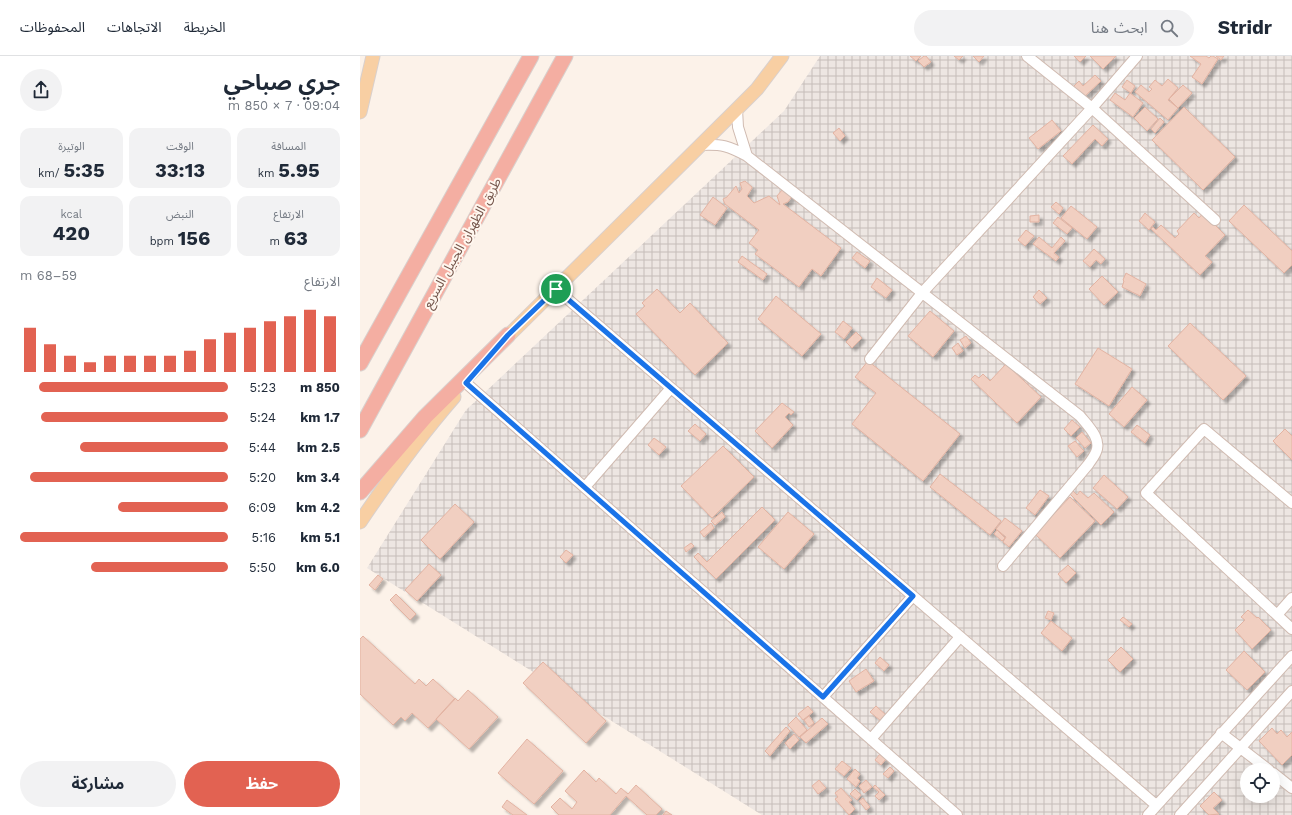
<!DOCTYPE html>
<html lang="ar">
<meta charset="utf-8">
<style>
body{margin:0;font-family:"Work Sans","Noto Sans Arabic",sans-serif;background:#f2f2f3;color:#1f2937;direction:rtl;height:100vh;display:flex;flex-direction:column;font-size:15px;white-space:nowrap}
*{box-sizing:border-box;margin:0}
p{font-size:13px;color:#747a83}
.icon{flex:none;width:22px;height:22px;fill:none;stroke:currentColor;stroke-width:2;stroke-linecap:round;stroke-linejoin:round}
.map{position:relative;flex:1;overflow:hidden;direction:ltr}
.sheet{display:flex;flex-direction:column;background:#fff;width:360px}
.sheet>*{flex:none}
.tools{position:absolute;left:880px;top:707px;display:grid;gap:8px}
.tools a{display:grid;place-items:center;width:40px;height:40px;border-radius:50%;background:#fff;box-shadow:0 4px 16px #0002;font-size:20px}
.pin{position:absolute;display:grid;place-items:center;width:34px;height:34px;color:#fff;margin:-17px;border:2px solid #fff;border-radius:50%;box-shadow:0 1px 4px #0007}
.round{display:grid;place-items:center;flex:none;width:42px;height:42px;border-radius:21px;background:#f2f2f3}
.summary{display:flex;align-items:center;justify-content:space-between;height:68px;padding:0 20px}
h1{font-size:22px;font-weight:700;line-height:30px}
.stats{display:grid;grid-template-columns:repeat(3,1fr);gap:6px;height:68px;padding:4px 20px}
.stats div{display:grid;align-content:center;border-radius:10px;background:#f2f2f3;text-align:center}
.stats b{font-size:20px;font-weight:700}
.stats small{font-size:11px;font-weight:400}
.stats p{font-size:11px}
.chart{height:112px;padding:8px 20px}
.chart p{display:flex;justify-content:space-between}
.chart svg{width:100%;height:72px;margin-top:4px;stroke:#e26252;stroke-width:6}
.button{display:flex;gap:8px;margin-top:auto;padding:8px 20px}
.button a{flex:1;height:46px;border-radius:24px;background:#e26252;color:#fff;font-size:16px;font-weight:700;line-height:46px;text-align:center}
.button a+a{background:#f2f2f3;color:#1f2937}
ul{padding:0 20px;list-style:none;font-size:13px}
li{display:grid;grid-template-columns:64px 48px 1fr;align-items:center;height:30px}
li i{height:10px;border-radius:5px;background:#e26252}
header{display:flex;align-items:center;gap:24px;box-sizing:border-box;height:56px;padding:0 20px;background:#fff;border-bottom:1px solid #e0e1e3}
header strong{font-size:19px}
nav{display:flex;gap:22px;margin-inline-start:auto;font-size:14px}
.search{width:280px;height:36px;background:#f2f2f3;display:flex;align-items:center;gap:10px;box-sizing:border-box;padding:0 14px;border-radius:22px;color:#747a83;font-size:15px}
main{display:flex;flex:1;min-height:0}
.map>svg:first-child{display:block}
.industrial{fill:url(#industrial-grid);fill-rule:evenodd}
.building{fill:#f1cfc1;stroke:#e3b3a2;filter:url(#shadow)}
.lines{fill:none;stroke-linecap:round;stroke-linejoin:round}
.minor-casing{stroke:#d0bbb1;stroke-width:12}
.major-casing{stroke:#d9d0cd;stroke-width:15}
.highway-casing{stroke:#d9d0cd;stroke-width:17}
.minor{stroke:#fff;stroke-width:10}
.major{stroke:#f8cfa3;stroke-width:13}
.highway{stroke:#f4aea2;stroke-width:15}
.route-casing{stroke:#fff;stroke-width:8}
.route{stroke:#1a73e8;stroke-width:5}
.labels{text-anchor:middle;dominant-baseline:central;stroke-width:4;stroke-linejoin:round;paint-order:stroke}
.street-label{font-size:13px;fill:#76574d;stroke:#fff7ef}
</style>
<header>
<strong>Stridr</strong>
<div class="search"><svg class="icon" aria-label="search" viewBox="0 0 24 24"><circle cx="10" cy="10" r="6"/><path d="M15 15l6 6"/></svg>ابحث هنا</div>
<nav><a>الخريطة</a><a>الاتجاهات</a><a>المحفوظات</a></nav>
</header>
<main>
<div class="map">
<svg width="932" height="759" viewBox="0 0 932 759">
<defs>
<pattern id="industrial-grid" width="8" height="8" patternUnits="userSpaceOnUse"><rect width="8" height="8" fill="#ede6e2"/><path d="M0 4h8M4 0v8" fill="none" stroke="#c5bdb9"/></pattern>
<filter id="shadow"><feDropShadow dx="3.5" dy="3.5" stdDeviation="1" flood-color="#0004"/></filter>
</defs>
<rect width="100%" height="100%" fill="#fcf2e9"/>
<path class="industrial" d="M460,0H932V759H402L7,512L106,354L424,55ZM887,714H913V740H887Z"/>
<path class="building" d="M550,0H561L556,5Z
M564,0H566L571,6L564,11L558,5Z
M594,0H603L599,4Z
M613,0H624L619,6Z
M714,0H726L720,6Z
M730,0H756L743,13Z
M830,0H846L849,2L851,0H853L858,3L842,28L832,21L841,8Z
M856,0H864L861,4Z
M735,19L741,25L723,42L713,31L719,25L723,30Z
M808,23L818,32L808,44L818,52L808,64L775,36L781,29L789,36L792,33L789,31L795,24L802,30Z
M767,24L775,30L771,37L762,31Z
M823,29L832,37L818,52L809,43Z
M755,37L765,44L770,37L783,47L773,61L750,44Z
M785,51L798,63L787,75L774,62Z
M824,51L875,101L843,134L792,84Z
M800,62L804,66L795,77L791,73Z
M692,64L701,75L678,93L669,82Z
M733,69L748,83L742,90L735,83L712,108L703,100Z
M479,72L485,80L480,85L473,77Z
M385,125L392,131V132L387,140L394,147L409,140L420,149L417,140L422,134L424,133L433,139L428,146L423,148L481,192L461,220L452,213L439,231L395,198L398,194L389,187L399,174L365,148L363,143L367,141L376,130L379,137L382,133L380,127Z
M353,141L367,152L355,169L340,159Z
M696,146L703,152L699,158L691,151Z
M884,149L932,195V209L924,217L869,165Z
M711,150L737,171L727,183L701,162Z
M785,157L795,166L789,174L779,165Z
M834,157L839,162L843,157L865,179L845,200L852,206L840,219L791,173L793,171L796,174L801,169L815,182L819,178L817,175Z
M679,159V166H670V160Z
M698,161L712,172L707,178L693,167Z
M666,174L674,180L665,190L658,184Z
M679,181L692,192L701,181L705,185L694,197L699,201L696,205L673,188Z
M734,193L745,203L741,208L736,204L730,211L723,205Z
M497,196L510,205L505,212L492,202Z
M382,200L407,218L403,224L378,206Z
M766,217L786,228L780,240L762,231L764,225L763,224Z
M742,220L758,236L744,249L729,233Z
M517,222L532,234L526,242L511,231Z
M297,233L320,257L330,247L368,287L335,319L276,258L285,250L282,247Z
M679,234L687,242L680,248L673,241Z
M416,240L461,278L442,300L398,263Z
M570,255L594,275L573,301L548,280Z
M483,265L492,272L484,283L475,276Z
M830,267L886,320L863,344L808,290Z
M496,276L502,282L492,292L486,286Z
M606,280L611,287L605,292L600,284Z
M598,287L603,295L597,299L592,292Z
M738,292L772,313L749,350L715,328Z
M508,305L600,378L563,425L492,368L516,337L495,321Z
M646,308L681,341L657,367L611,323L615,319L619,322L623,318L630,325Z
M772,331L787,344L764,371L749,358Z
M422,347L434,356L431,359L429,357L425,361L433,369L412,392L395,375Z
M712,364L720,371L711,380L704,373Z
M335,368L346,378L340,385L328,375Z
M777,369L790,379L785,387L771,376Z
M925,373L932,380V404L913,385Z
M722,376L731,387L725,392L716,382Z
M294,382L306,391L299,399L288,389Z
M715,385L724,395L717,401L708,390Z
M363,390L394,421L352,462L321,430Z
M580,418L641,465L630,479L570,431Z
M744,419L768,441L757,453L733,432Z
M680,434L689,440L675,459L666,452Z
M713,435L717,439L720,435L728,442L734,437L754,456L741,469L710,438Z
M710,441L735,465L700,502L675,478Z
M95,448L114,466L80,503L61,484Z
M402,451L415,464L356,523L334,501L338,497L347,506Z
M362,456L365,461L355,469L351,465Z
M428,456L454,478L424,513L398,491Z
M645,462L662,475L649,491L643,486L646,481L636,473Z
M351,467L354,472L344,481L340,476Z
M637,474L645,482L642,485L634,478Z
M331,487L334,490L326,496L324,492Z
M206,494L213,499L206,507L200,501Z
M69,508L81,519L57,545L45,534Z
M708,509L716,517L706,527L698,518Z
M18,519L23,523L15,534L9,529Z
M36,538L56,558L50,564L30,544Z
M888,554L897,562L898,561L911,574L892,593L875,574L885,564L881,561Z
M688,555L694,557L691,564L685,562Z
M763,561L772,568L769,571L760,564Z
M691,565L712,582L702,595L681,577Z
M3,580L55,628L59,623L66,630L73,623L95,643L68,672L52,657L45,665L41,661L33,669L0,638V583Z
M761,591L773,603L760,616L748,604Z
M884,595L905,616L887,634L866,614Z
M520,601L529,609L524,615L515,607Z
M183,606L246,665L226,687L163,627Z
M506,613L514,625L496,636L489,625Z
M108,634L138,661L109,693L76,663L95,642L98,645Z
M448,650L453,656L443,664L438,658Z
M516,650L526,659L521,665L510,656Z
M449,660L454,667L449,671L444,664Z
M436,661L447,674L439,681L428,669Z
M462,662L468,668L446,687L440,681Z
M426,671L430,675L410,700L405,695Z
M912,672L917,678L921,674L927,681L932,676V699L922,709L899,685Z
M434,678L439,684L430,693L425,687Z
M167,683L203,715L174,748L138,717Z
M520,698L526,703L521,709L515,704Z
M482,705L491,712L484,720L475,713Z
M530,711L534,715L528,722L523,718Z
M495,713L500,718L497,722L500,725L496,731L487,723Z
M224,714L236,726L239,722L256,738L261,732L268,738L276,729L302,753L296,759H287L266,740L250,759H199L191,751L200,742L212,753L217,746L205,735Z
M459,724L466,732L458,738L452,730Z
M506,724L512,731L504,737L499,730Z
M515,729L525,739L519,744L515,740L519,736L513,731Z
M481,732L492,744L489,746L495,753L489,759L475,743L478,741L475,737Z
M495,733L501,739L497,744L490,738Z
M854,736L862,744L853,752L859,758L849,759L840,750Z
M503,742L510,751L506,754L499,745Z
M147,744L167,759H153L142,751Z
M306,755L312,759H303Z"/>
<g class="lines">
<defs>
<path id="minor" d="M667,0L732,52L855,164
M341,89C362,88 369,90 387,100L378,71L377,53
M387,100L720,360C728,370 742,383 736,396C734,401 730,406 727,410L643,510
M196,233L796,749
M510,303L562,237L732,52L777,0
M106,327L597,759
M225,431L311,332
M932,447L844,373L786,437L932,573
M917,559L932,542
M463,641L553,540
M861,677L909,714
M511,683L600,581
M913,717L932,732
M788,759L932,600
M820,759L932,635"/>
<path id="major" d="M0,56L13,0
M142,286L377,53L397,33L422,0
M0,466C29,423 59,381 94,341"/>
<path id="highway" d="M0,307L171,0
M0,374L205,0
M0,436L65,361L148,279"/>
</defs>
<use href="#minor" class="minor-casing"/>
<use href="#major" class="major-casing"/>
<use href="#highway" class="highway-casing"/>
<use href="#minor" class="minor"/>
<use href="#major" class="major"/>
<use href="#highway" class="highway"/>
</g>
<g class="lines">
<defs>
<path id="route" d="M196,233L553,540L463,641L106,327L148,279Z"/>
</defs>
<use href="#route" class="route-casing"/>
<use href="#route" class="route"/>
</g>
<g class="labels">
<g class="street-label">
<text transform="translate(102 187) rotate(-61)">طريق الظهران الجبيل السريع</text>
</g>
</g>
</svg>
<div class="tools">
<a><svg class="icon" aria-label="locate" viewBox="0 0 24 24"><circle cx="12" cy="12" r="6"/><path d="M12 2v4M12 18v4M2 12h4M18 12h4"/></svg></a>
</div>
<div class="pin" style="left:196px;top:233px;background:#1e9e55"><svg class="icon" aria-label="arrive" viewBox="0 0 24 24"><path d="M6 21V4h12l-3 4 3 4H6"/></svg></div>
</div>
<section class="sheet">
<div class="summary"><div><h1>جري صباحي</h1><p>09:04 · 7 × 850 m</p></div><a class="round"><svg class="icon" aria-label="share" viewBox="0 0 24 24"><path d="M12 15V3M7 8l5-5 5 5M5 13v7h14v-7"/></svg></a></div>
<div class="stats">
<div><p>المسافة</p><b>5.95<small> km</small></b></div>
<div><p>الوقت</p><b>33:13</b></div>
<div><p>الوتيرة</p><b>5:35<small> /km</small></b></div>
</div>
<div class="stats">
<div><p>الارتفاع</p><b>63<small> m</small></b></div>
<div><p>النبض</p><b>156<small> bpm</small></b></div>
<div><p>kcal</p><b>420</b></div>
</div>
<div class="chart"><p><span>الارتفاع</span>59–68 m</p>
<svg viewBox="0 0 160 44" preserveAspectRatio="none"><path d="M5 44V17M15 44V27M25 44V34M35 44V38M45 44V34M55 44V34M65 44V34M75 44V34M85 44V31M95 44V24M105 44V20M115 44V17M125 44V13M135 44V10M145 44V6M155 44V10"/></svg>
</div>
<ul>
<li><b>850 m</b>5:23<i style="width:91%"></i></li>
<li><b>1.7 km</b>5:24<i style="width:90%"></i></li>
<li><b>2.5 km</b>5:44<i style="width:71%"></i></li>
<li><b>3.4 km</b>5:20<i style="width:95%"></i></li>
<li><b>4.2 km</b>6:09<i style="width:53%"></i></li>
<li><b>5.1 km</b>5:16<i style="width:100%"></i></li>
<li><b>6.0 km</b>5:50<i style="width:66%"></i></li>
</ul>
<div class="button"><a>حفظ</a><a>مشاركة</a></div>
</section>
</main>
